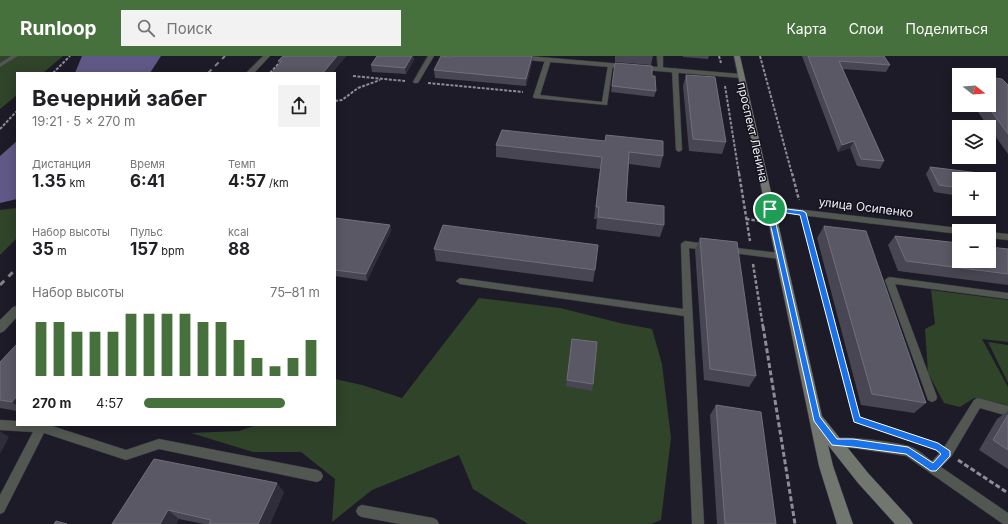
<!DOCTYPE html>
<html lang="ru">
<meta charset="utf-8">
<style>
body{margin:0;font-family:Inter,sans-serif;background:#f2f2f2;color:#202124;height:100vh;display:flex;flex-direction:column;font-size:15px;white-space:nowrap}
*{box-sizing:border-box;margin:0}
p{font-size:13px;color:#757577}
.icon{flex:none;width:22px;height:22px;fill:none;stroke:currentColor;stroke-width:2;stroke-linecap:round;stroke-linejoin:round}
.map{position:relative;flex:1;overflow:hidden}
.drawer{position:absolute;left:16px;top:16px;width:320px;height:354px;display:flex;flex-direction:column;background:#fff;border-radius:0px;box-shadow:0 2px 10px #0003}
.drawer>*{flex:none}
.needle{width:26px;rotate:107deg}
.buttons{position:absolute;left:952px;top:12px;display:grid;gap:8px}
.buttons a{display:grid;place-items:center;width:44px;height:44px;border-radius:0px;background:#fff;box-shadow:0 2px 10px #0003;font-size:20px}
.pin{position:absolute;display:grid;place-items:center;width:34px;height:34px;color:#fff;margin:-17px;border:2px solid #fff;border-radius:50%;box-shadow:0 1px 4px #0007}
.round{display:grid;place-items:center;flex:none;width:42px;height:42px;border-radius:0px;background:#f2f2f2}
.headline{display:flex;align-items:center;justify-content:space-between;height:68px;padding:0 16px}
h1{font-size:22px;font-weight:700;line-height:30px}
.stats{display:grid;grid-template-columns:repeat(3,1fr);gap:6px;height:68px;padding:4px 16px}
.stats div{display:grid;align-content:center}
.stats b{font-size:17px;font-weight:700}
.stats small{font-size:11px;font-weight:400}
.stats p{font-size:11px}
.chart{height:112px;padding:8px 16px}
.chart p{display:flex;justify-content:space-between}
.chart svg{width:100%;height:72px;margin-top:4px;stroke:#47713c;stroke-width:6}
ul{padding:0 16px;list-style:none;font-size:13px}
li{display:grid;grid-template-columns:64px 48px 1fr;align-items:center;height:30px}
li i{height:10px;border-radius:5px;background:#47713c}
header{display:flex;align-items:center;gap:24px;box-sizing:border-box;height:56px;padding:0 20px;background:#47713c;color:#fff}
header strong{font-size:19px}
nav{display:flex;gap:22px;margin-inline-start:auto;font-size:14px}
.search{width:280px;height:36px;background:#f2f2f2;display:flex;align-items:center;gap:10px;box-sizing:border-box;padding:0 14px;border-radius:0px;color:#757577;font-size:15px}
.map>svg:first-child{display:block}
.green{fill:#30442a}
.water{fill:#605886}
.lines{fill:none;stroke-linecap:round;stroke-linejoin:round}
.service-casing{stroke:#3a3844;stroke-width:1}
.minor-casing{stroke:#3a3844;stroke-width:1}
.tertiary-casing{stroke:#3a3844;stroke-width:1}
.secondary-casing{stroke:#3a3844;stroke-width:1}
.path-far2{stroke:#8e8d97;stroke-width:2;stroke-dasharray:3 1.5;stroke-linecap:butt}
.path-far1{stroke:#8e8d97;stroke-width:2.5;stroke-dasharray:3.5 2;stroke-linecap:butt}
.path{stroke:#8e8d97;stroke-width:3;stroke-dasharray:5 2.5;stroke-linecap:butt}
.service{fill:#535751;fill-rule:evenodd}
.minor{fill:#535751;fill-rule:evenodd}
.tertiary{fill:#535751;fill-rule:evenodd}
.secondary{fill:#71776f;fill-rule:evenodd}
.rail-far1{stroke:#83818b;stroke-width:2;stroke-dasharray:5 5;stroke-linecap:butt}
.rail{stroke:#83818b;stroke-width:3;stroke-dasharray:6 6;stroke-linecap:butt}
.wall{fill:#484652}
.shaded-wall{fill:#2f2d3a}
.building{fill:#595864;stroke:#716f7a}
.route{fill:#1a73e8;stroke:#fff;fill-rule:evenodd}
.labels{text-anchor:middle;dominant-baseline:central;stroke-width:3;stroke-linejoin:round;paint-order:stroke}
.street-label{font-size:12px;fill:#eeedf5;stroke:#14121d}
</style>
<header>
<strong>Runloop</strong>
<div class="search"><svg class="icon" aria-label="search" viewBox="0 0 24 24"><circle cx="10" cy="10" r="6"/><path d="M15 15l6 6"/></svg>Поиск</div>
<nav><a>Карта</a><a>Слои</a><a>Поделиться</a></nav>
</header>
<div class="map">
<svg width="1008" height="468" viewBox="0 0 1008 468">
<rect width="100%" height="100%" fill="#1d1b27"/>
<path class="green" d="M0,0H63L43,17H17V39L0,53Z
M17,152V182L0,199V154Z
M931,234L1008,244V286L982,283L1008,331V351L1004,348L974,342L960,351L944,347L928,317L925,273L935,268Z
M479,242L560,252L620,267L652,273L662,308L671,382L661,464L651,468H528L473,433L459,399L372,434L332,466L335,423L301,396H253L191,377L239,375L257,369H335V323L362,329L402,342Z
M988,286L1008,289V327Z"/>
<path class="water" d="M82,0H161L150,17H75Z
M17,85V143L0,147V100Z"/>
<g class="lines">
<defs>
<path id="service" d="M11,0H18L0,11V7Z
M428,0H434L418,27H414L413,26Z
M657,0H663V14L658,13Z
M548,2L551,4L540,39L602,46L608,9L613,8L607,49L534,42L533,41L545,4Z
M675,12L678,14L682,94L679,96L676,94L672,14Z
M685,185L707,188L711,191L707,194L689,192L704,468H692L684,260L460,228L456,225L460,222L683,253L681,188Z
M728,191L780,197L784,200L780,203L725,196L724,194L725,192Z
M889,221L1008,237V243L895,228L937,341L936,344L932,346L928,344L927,341L885,224Z
M978,342L1008,350V360L980,352L951,401L941,411L1008,457V468H1003L906,400L853,392H835L831,391L829,387L831,383C843,379 895,386 908,390C917,392 925,400 932,405L943,393L974,344Z
M0,364L17,365V369H49L126,394L159,383L317,414L321,416L323,420L321,424L317,426L159,393L126,404L44,377L4,456L0,458V439L33,376L0,374Z
M362,449L433,462L437,464L439,468H400L362,461L358,459L356,455L358,451Z"/>
<path id="minor" d="M500,0H528L740,18L744,20L740,22L503,2Z
M770,150L959,172L964,175H959V178L767,155L765,153Z
M989,176L1008,178V184L989,182Z"/>
<path id="tertiary" d="M263,0H270L254,17H246Z
M17,250V261L4,275L0,277V264L13,251Z"/>
<path id="secondary" d="M734,0H740L822,360L868,417L910,463L913,468H895L858,427L828,389L833,410L853,468H837L819,410Z"/>
</defs>
<use href="#service" class="service-casing"/>
<use href="#minor" class="minor-casing"/>
<use href="#tertiary" class="tertiary-casing"/>
<use href="#secondary" class="secondary-casing"/>
<path class="path-far2" d="M719,0L721,7
M760,0L792,118
M53,17L70,0
M270,17L280,6
M353,20L405,25
M428,27L523,36
M725,30L739,118
M335,45L342,44L358,32L380,24
M0,73L17,55"/>
<path class="path-far1" d="M739,117L750,185
M792,117L799,144
M746,163L760,165
M805,168L832,271
M753,208L763,271"/>
<path class="path" d="M763,270L795,468
M832,270L856,363L894,376
M958,404L1008,437"/>
<use href="#service" class="service"/>
<use href="#minor" class="minor"/>
<use href="#tertiary" class="tertiary"/>
<use href="#secondary" class="secondary"/>
<path class="rail-far1" d="M208,17L225,0"/>
<path class="rail" d="M0,229L17,212"/>
</g>
<path class="wall" d="M346,0L332,17H271L279,9L278,5Z
M377,0H413L414,4L406,18L372,16L371,9Z
M533,0L532,6L526,30L435,22L434,14L450,1Z
M615,0H653L651,9L615,6Z
M683,0H709L708,3L683,1Z
M802,0H884L890,9L886,16L843,13L884,105L880,113L857,110L850,92L838,96Z
M615,7L656,35L654,41L611,36Z
M686,19L726,86L722,98L689,95L683,30Z
M1008,29V98L973,49H989Z
M502,74L663,100L660,112L629,108L626,146L664,169L660,181L596,173L597,163H594L600,113L496,101V89Z
M930,111L959,123V140L934,136L926,118Z
M335,162L390,169L391,175L367,225L335,220Z
M824,170L926,347L914,357L861,349L817,182Z
M895,180L1008,193V229L898,215L888,189Z
M700,182L756,320L749,331L704,324L695,194Z
M434,193L595,214L593,226L436,205Z
M572,283L593,328L592,335L566,330Z
M17,288V355L0,352V306Z
M716,349L776,468H717L710,359Z
M1008,355V413L979,394L997,363Z
M154,403L284,436L270,468H204L179,463L176,468H112Z"/>
<path class="shaded-wall" d="M337,0H346L332,17H323Z
M412,0H413L414,4L406,18L405,12Z
M533,0L532,6L526,30V23Z
M854,85L850,92L838,96L842,89Z
M390,169L391,175L367,225L366,218Z
M17,340V350L12,346Z
M0,375L9,381L0,398Z
M277,427L284,436L270,468H258Z
M168,454L179,463L176,468H160Z"/>
<path class="building" d="M283,0H337L323,17H271L282,5H278Z
M377,0H412L405,12L371,9Z
M441,0L450,1V0H532L526,23L434,14Z
M808,0H884L890,9L839,5L884,105L861,103L854,85L842,89Z
M615,7L652,10V20H655L656,35L612,30Z
M686,19L715,21L726,86L693,83Z
M989,21L1002,23L1008,29V78L987,49H989Z
M502,74L605,85L606,79L663,85V100L629,96L626,146L664,150V169L598,161L599,151H596L602,101L496,89Z
M930,111L979,117L982,123H959V132L939,129Z
M335,162L390,169L366,218L335,214Z
M443,169L598,189L595,214L434,193Z
M824,170L866,175L926,347L872,338Z
M895,180L959,187V205H989V191L1008,193V218L906,205Z
M700,182L737,186L756,320L710,313Z
M572,283L597,286L593,328L567,324Z
M17,288V340L12,346L0,344V306Z
M716,349L761,356L776,468H725Z
M1008,359V394L993,384Z
M154,403L277,427L258,468H209L211,464L168,454L160,468H112Z
M56,465L67,468H54Z"/>
<path class="route" d="M770,151L803,155L806,157L860,361L938,387L950,395V400L936,415H931L906,398L853,391L832,389L814,365L767,153ZM773,155L800,159L854,366L936,394L941,398L933,407L908,391L853,383H837L820,361Z"/>
<g class="labels">
<g class="street-label">
<text transform="translate(753 76) rotate(77)">проспект Ленина</text>
<text transform="translate(866 151) rotate(7)">улица Осипенко</text>
</g>
</g>
</svg>
<div class="buttons">
<a><svg class="needle" viewBox="-14 -14 28 28"><path d="M0-13l5 13h-10z" fill="#e53935"/><path d="M0 13l5-13h-10z" fill="#757577"/></svg></a>
<a><svg class="icon" aria-label="layers" viewBox="0 0 24 24"><path d="M12 4l9 5-9 5-9-5zM3 14l9 5 9-5"/></svg></a>
<a>+</a>
<a>−</a>
</div>
<div class="pin" style="left:770px;top:153px;background:#1e9e55"><svg class="icon" aria-label="arrive" viewBox="0 0 24 24"><path d="M6 21V4h12l-3 4 3 4H6"/></svg></div>
<section class="drawer">
<div class="headline"><div><h1>Вечерний забег</h1><p>19:21 · 5 × 270 m</p></div><a class="round"><svg class="icon" aria-label="share" viewBox="0 0 24 24"><path d="M12 15V3M7 8l5-5 5 5M5 13v7h14v-7"/></svg></a></div>
<div class="stats">
<div><p>Дистанция</p><b>1.35<small> km</small></b></div>
<div><p>Время</p><b>6:41</b></div>
<div><p>Темп</p><b>4:57<small> /km</small></b></div>
</div>
<div class="stats">
<div><p>Набор высоты</p><b>35<small> m</small></b></div>
<div><p>Пульс</p><b>157<small> bpm</small></b></div>
<div><p>kcal</p><b>88</b></div>
</div>
<div class="chart"><p><span>Набор высоты</span>75–81 m</p>
<svg viewBox="0 0 160 44" preserveAspectRatio="none"><path d="M5 44V11M15 44V11M25 44V17M35 44V17M45 44V17M55 44V6M65 44V6M75 44V6M85 44V6M95 44V11M105 44V11M115 44V22M125 44V33M135 44V38M145 44V33M155 44V22"/></svg>
</div>
<ul>
<li><b>270 m</b>4:57<i style="width:80%"></i></li>
</ul>
</section>
</div>
